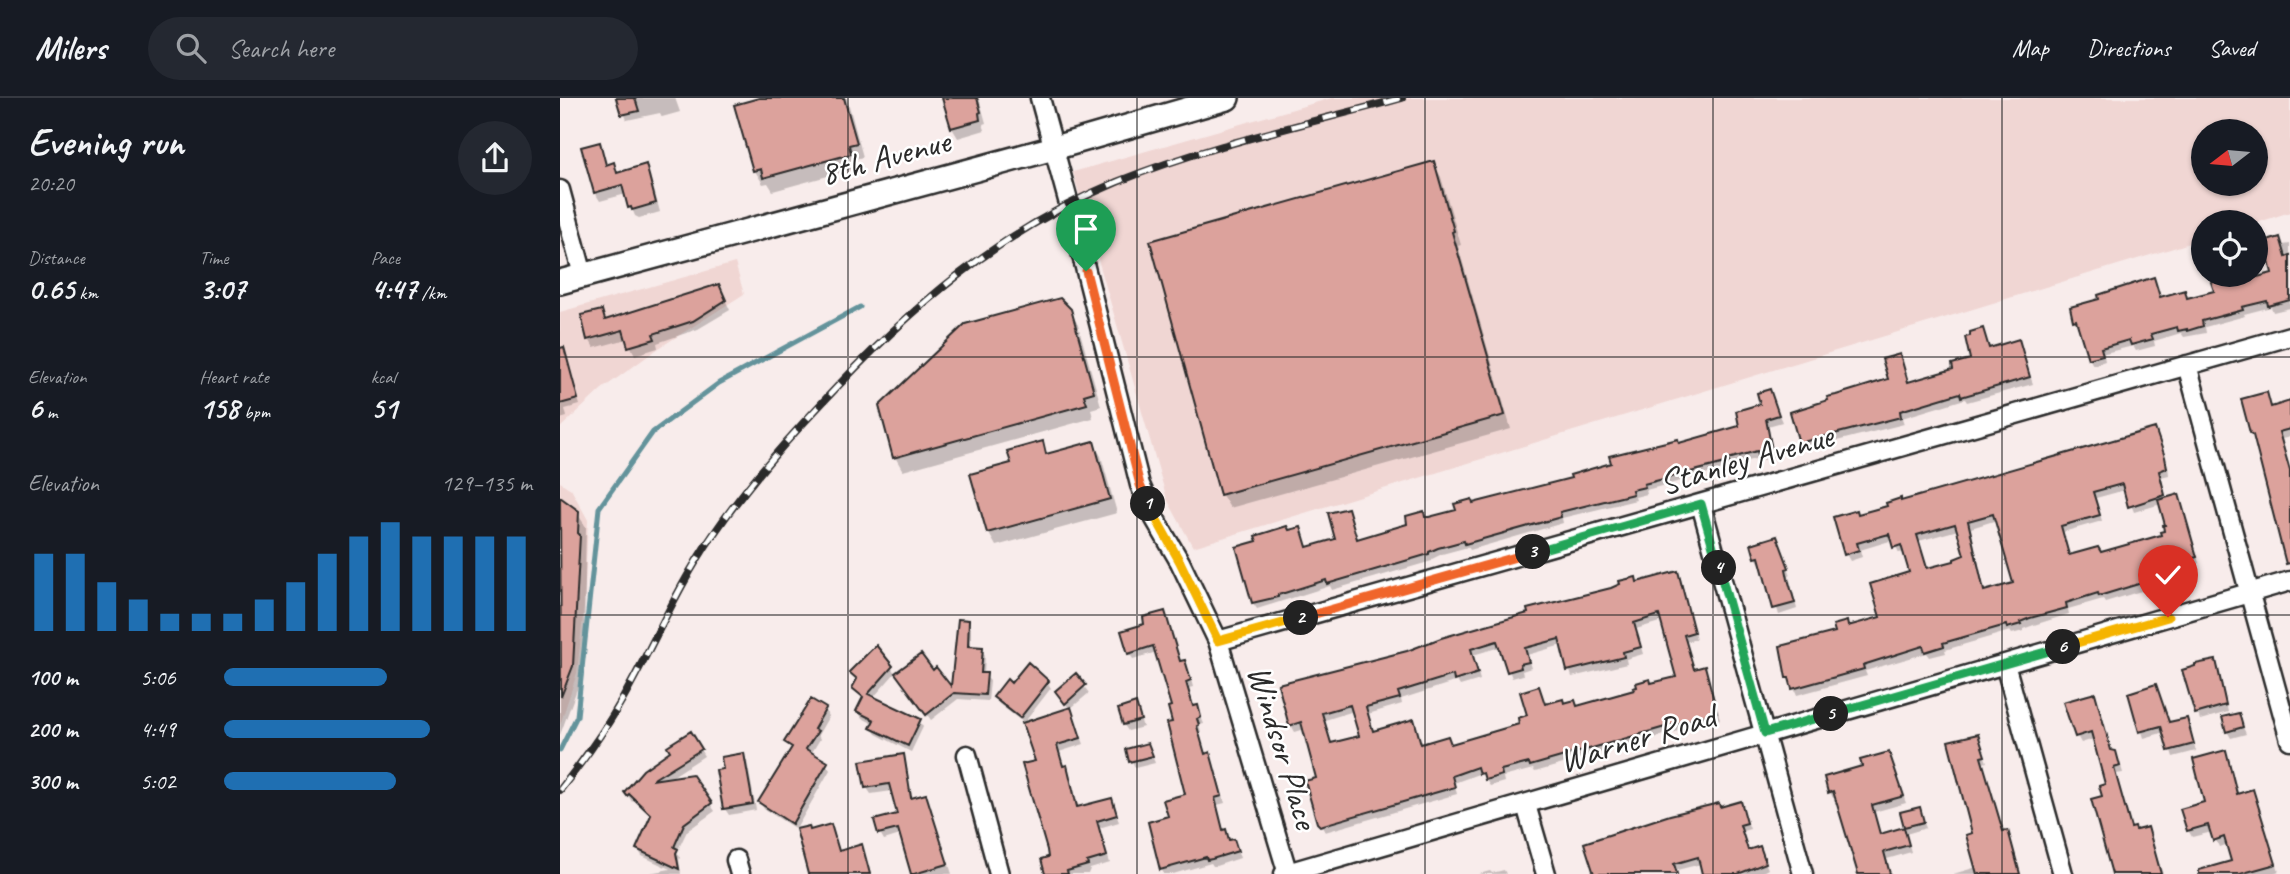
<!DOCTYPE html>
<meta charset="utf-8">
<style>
body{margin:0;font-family:Caveat,sans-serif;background:#242831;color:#f1f3f6;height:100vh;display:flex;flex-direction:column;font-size:26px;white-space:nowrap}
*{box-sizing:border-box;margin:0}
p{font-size:23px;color:#9ea1a6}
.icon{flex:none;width:38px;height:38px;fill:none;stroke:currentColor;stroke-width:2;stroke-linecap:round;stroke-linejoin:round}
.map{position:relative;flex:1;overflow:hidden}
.details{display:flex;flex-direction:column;background:#171b24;width:560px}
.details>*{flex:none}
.needle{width:46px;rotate:254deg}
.controls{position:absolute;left:1631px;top:21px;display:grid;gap:14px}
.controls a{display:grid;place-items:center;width:77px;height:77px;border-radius:50%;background:#171b24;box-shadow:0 2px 5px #0004;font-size:35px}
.pin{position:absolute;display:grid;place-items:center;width:60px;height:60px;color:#fff;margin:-72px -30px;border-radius:50% 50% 50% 0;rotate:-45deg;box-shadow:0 0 7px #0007}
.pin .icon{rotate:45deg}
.km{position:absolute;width:35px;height:35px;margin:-18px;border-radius:50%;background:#222;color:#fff;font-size:19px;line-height:35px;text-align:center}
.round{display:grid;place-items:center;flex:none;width:74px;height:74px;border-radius:37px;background:#242831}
.summary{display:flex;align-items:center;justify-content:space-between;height:119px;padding:0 28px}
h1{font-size:38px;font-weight:600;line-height:52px}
.metrics{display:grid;grid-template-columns:repeat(3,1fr);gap:10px;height:119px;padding:7px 28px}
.metrics div{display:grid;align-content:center}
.metrics b{font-size:30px;font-weight:600}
.metrics small{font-size:19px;font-weight:400}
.metrics p{font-size:19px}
.chart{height:196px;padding:14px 28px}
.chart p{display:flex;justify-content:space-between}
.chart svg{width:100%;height:126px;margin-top:7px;stroke:#1f6fb2;stroke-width:6}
ul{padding:0 28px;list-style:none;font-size:23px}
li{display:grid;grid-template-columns:112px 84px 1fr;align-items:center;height:52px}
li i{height:18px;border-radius:9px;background:#1f6fb2}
header{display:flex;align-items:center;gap:42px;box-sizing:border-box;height:98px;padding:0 35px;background:#171b24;border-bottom:2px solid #363941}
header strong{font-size:33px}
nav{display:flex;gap:38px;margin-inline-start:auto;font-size:24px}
.search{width:490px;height:63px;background:#242831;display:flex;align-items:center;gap:18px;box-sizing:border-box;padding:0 24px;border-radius:38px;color:#9ea1a6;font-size:26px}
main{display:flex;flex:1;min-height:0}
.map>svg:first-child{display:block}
.built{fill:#f0d6d3;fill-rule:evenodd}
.shadow{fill:#0003;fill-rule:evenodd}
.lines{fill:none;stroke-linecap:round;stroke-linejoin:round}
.stream{stroke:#64939b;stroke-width:5}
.building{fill:#dca29c;stroke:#2b2b2b;stroke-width:2;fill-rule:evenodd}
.minor-casing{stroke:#2b2b2b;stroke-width:23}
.secondary-casing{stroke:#2b2b2b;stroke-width:28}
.minor{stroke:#fff;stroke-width:18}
.secondary{stroke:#fff;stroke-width:23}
.rail-casing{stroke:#2b2b2b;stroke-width:8}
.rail{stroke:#fff;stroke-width:5;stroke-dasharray:16;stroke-linecap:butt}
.split-1-casing{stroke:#fff;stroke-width:14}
.split-2-casing{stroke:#fff;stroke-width:14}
.split-3-casing{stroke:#fff;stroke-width:14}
.split-4-casing{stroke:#fff;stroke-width:14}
.split-5-casing{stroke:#fff;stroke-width:14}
.split-6-casing{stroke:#fff;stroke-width:14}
.split-7-casing{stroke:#fff;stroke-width:14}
.split-1{stroke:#f0652b;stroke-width:9}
.split-2{stroke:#f5b400;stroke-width:9}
.split-3{stroke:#f0652b;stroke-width:9}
.split-4{stroke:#22a559;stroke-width:9}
.split-5{stroke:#22a559;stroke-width:9}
.split-6{stroke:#22a559;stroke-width:9}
.split-7{stroke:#f5b400;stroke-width:9}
.grid{fill:none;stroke:#2b2b2b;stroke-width:2;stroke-opacity:0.55}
.labels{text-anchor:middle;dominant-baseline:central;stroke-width:5;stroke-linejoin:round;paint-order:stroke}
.street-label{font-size:35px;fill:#2b2b2b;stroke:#fff}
</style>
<header>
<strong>Milers</strong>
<div class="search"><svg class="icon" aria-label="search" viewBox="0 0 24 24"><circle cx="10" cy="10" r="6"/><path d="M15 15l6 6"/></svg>Search here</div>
<nav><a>Map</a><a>Directions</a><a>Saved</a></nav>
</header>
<main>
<section class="details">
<div class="summary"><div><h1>Evening run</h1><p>20:20</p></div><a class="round"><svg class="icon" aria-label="share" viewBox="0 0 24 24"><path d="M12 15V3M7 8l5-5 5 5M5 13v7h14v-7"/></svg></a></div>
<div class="metrics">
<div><p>Distance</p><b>0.65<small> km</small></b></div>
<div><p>Time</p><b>3:07</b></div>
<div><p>Pace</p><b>4:47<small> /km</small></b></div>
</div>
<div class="metrics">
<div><p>Elevation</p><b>6<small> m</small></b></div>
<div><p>Heart rate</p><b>158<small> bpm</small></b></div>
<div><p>kcal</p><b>51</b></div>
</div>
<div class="chart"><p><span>Elevation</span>129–135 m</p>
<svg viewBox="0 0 160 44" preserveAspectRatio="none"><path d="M5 44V17M15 44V17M25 44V27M35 44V33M45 44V38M55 44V38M65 44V38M75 44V33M85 44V27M95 44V17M105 44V11M115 44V6M125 44V11M135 44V11M145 44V11M155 44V11"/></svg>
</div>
<ul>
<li><b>100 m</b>5:06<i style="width:53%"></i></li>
<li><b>200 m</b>4:49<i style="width:67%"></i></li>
<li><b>300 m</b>5:02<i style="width:56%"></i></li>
</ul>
</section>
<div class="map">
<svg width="1730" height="776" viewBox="0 0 1730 776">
<rect width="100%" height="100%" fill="#f8eceb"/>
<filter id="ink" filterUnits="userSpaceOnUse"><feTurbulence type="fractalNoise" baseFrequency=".0143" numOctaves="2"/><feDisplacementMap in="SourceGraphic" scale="14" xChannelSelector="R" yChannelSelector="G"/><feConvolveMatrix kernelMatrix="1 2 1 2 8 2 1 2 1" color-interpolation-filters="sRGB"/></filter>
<g filter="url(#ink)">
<path class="built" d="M772,0H1730V114L1696,125L1643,124V141L633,449L607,401L513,74ZM1643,33H1696V86H1643Z
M175,165L184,196L99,250L42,291L0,330V214Z
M0,384L11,391L28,422L24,509L17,575L0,627Z"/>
<path class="shadow" d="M58,0H115L120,14L102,19L100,15L67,22Z
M206,0H287L303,59L295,61L297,70L213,93L208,85L203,86L195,73L177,8Z
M384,0H419L426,25L423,26L425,32L398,40L392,30Z
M39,46L48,68L53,66L59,76L86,69L90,77L100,114L79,120L75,118L66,96L40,103L35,95L23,50Z
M873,65L881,79L901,147L898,148L951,331L670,410L662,397L592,145Z
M1719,141L1723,147L1730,146V210L1713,214L1711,209L1684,216L1685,218L1645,229L1646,235L1624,239L1621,235L1594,243L1595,248L1576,253L1573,248L1529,259L1515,222L1541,202L1593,181L1601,201L1624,194L1629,202L1715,176Z
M163,197L170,212L138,231L97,245L98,250L75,257L67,241L34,250L29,241L42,214L47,223Z
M510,213L518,227L541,308L531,311L533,320L343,373L335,359Z
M1423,232L1430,251L1458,243L1473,286L1407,304L1405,301L1342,320L1344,326L1245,351L1232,315L1330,283L1339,258L1349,285L1395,272L1413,262Z
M5,258L20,307L5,311L7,319L0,321V260Z
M1544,258L1545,263L1533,267L1530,262Z
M1209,293L1222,324L1208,328L1214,359L1203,362L1201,359L1171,368V370L1086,392L1087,396L1075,399L1076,402L1002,420L1003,425L910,452L908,449L882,456L872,461V463L772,492L770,488L697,511L693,505L678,451L740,431L747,451L777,442L788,412L798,442L849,428L863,415L866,421H870L913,406L1013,381L1181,329L1203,307Z
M1706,296L1712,310L1730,305V339L1722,341L1730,371V452L1726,453Z
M1594,332L1608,367L1609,377L1601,379L1607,402L1618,398L1622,405L1639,465L1628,469L1631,478L1545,504L1543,501L1508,511L1509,516L1474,527L1463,531V533L1452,536L1450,533L1385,552L1386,555L1370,559L1367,555L1305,573L1307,578L1237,597L1225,569L1288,529L1322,520L1351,476L1345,454L1339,455L1333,442L1300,452L1302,459L1290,463L1286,456L1298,418ZM1565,392L1574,414L1601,406L1607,428L1603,438L1541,456L1510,458L1503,434L1542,423L1536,400ZM1437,422L1455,486L1425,495L1411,430ZM1398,432L1406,458L1396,464L1368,472L1359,443Z
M482,345L488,357L533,345L541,358L557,415L436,448L428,434Z
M0,401L17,415L26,429L24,536L20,583L0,637Z
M1220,447L1231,477L1229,478L1237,511L1219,517L1203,465L1200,466L1196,459Z
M1117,475L1121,481L1136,541L1126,544L1135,573L1144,570L1148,577L1160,621L975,674L973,671L943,679L944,684L930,688L921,675L894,685L897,696L765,734L761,727L758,681L745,631L735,634L731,627L847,554ZM1103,523L1119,580L1017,610L1004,607L986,608L979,590L969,619L961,627L892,647L862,648L853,624L814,635L808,616L842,606L841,601L897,583L900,588L920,582L913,557L940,549L952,580L963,577L962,573L971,570L967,557L1002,547L1012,579L1067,566L1066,561L1083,556L1076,531ZM794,613L801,639L772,647L765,622Z
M604,515L621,565L624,564L628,570L633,589L629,590L634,610L637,609L644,626L639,627L641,634L639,635L646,657H649L653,663L665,705L657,707L664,733L670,744L674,743L680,760L656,768H653L651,765L613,776H604L602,772L590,725L610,719L627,697L613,609L597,554L573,561L569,555L587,528Z
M408,524L411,530V550L421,551L425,557L424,577L430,583L428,603L398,601L371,622L341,582L372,574L392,593Z
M1655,564L1659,570L1668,614L1640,622L1625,573Z
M331,569L335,575L313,600L359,622L363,629L351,654L316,636L312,630L314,626L302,620L298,613L304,601L294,590L298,583L292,575Z
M516,578L529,595L510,611L524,646L499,654L504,670L506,669L510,676L519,710L551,702L559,724L539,730L550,765L530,771L528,776H487L490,760L477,664L510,611L501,600Z
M487,584L491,590L464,625L439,606L435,599Z
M1596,588L1610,626L1626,622L1636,653L1613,659L1605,634L1584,640L1570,596Z
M1534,597L1552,654H1555L1559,661L1563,675L1556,676L1572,732L1576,734L1587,731L1603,776H1554L1544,700L1547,687L1534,641L1521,645L1517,638Z
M575,607L583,629L568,633L564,627Z
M265,611L269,618L258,637L260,641L251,656L266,666L270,672L236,731L204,711L200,704L232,652L226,644Z
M1678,617L1686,636L1671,640L1667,633Z
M131,636L144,658L107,682L131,678L155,713L127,733L117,754L120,759L119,762L121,776H84L110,771L82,758L78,751L92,719L74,702L72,704L66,694Z
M1417,638L1427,664L1423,665L1444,735L1447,734L1451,741L1460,776H1393L1417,769L1415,737Z
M588,647L595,665L575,670L568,652Z
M1665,655L1669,662L1679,697L1692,693L1696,700L1719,773L1712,776H1641L1673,764L1668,746L1659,749L1652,734L1632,739L1628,732L1646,705Z
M1328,656L1346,705L1314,714L1321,737L1346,731L1342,716L1359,711L1366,730L1346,736L1351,754L1327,761L1331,776H1294L1299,774L1277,699L1273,700L1270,694L1304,669Z
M183,657L187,663L196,712L169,717L165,711V673Z
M343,658L346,664L353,702L365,698L369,705L392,776H353L340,737L324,742L320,735L339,717L332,693L311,696L307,690L302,664Z
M1180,705L1190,731L1183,733L1188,753L1199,750L1208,771L1199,776H1144L1141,766L1117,772L1118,776H1036L1161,711Z
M944,772L946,776H919L930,773L932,775Z"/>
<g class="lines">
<path class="stream" d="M0,652L17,618L39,410L93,334L159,285L300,209"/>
</g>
<path class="building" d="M56,0H75L79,13L61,17Z
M199,0H284L297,45L289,47L291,56L203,80L201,71L193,73L174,7Z
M382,0H417L421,14L419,15L420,22L391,30Z
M40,44L46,67L54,64L57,75L86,66L96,105L72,112L71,109L68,110L62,87L34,95L21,49Z
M874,63L894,133L892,134L945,317L660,397L590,143Z
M1720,139L1726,159L1730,157V202L1708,208L1707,203L1682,209L1683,212L1642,223L1643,228L1627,233V231L1618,233L1617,229L1591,236L1593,241L1571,247L1569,242L1541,250L1543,257L1528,261L1516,222L1513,223L1510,209L1539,201L1538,197L1594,179L1600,199L1625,192L1627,200L1654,193L1651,184L1673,178L1675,185L1712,175L1704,144Z
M159,186L166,202L133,223L93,236L95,241L68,249L63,232L27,242L21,217L42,212L45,222Z
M500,200L511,211L534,294L524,297L527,306L333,360L319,308L405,226Z
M1423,230L1429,250L1459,241L1470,279L1401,299L1400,295L1340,313L1341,319L1239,345L1230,314L1268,302L1267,299L1276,297L1328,281L1322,261L1340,256L1348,284L1393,271L1392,266L1410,261L1405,239L1410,238V234Z
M4,249L18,301L0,306V250Z
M1210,291L1219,317L1206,321L1212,352L1198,356L1197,353L1168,361L1169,364L1084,386L1085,389L1072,392L1073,396L1000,414L1001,419L905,446L904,443L878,450L869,454V456L767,486L766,482L718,497V499L692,505L676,449L697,443L695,438L727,428L729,432L741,429L747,449L775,441L768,415L788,410L797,441L847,426L846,418L864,413L865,419H869L896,412L894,406L912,401L913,405L1011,380L1010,377L1051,365L1049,358L1118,341L1119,345L1179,328L1176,313L1200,306L1197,295Z
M1707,294L1711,309L1730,303V331L1719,334L1730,373V465L1726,466L1693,337L1690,335L1681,301Z
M1595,330L1605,359L1607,370L1599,373L1605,397L1568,409L1562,386L1533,394L1540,417L1501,428L1509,457L1538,449L1541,454L1601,437L1600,434L1604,433L1603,427H1605L1598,402L1619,396L1637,459L1626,462L1628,471L1539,498L1538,495L1506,505L1507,510L1470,520L1460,524L1461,526L1447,530L1446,527L1383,545L1384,548L1365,554L1363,548L1303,567L1304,571L1232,591L1229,580H1226L1220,548L1275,534L1273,527L1287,523L1288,528L1320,519L1310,486L1349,474L1341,447L1333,450L1329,436L1297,445L1299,452L1284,457L1273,419L1297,412L1298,416L1327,408L1326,405L1341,400V403ZM1433,416L1453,485L1424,493L1408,423ZM1395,426L1404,457L1394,461V463L1367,470L1357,437Z
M483,343L486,356L534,343L550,401L427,435L410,376L451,365L447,353Z
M0,399L19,413L18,435L20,437L13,568L1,599Z
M1217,438L1229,470L1226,471L1228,481L1235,505L1213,511L1199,459L1195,460L1191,446Z
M1118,473L1134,534L1124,537L1134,571L1145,568L1157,614L970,668L969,665L941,672L942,677L925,682L923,675L919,676L917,669L892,678L895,689L760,728L757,725L745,683L756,680L741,624L729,628L718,586L847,553L881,540L968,515L967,511L1051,490L1060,486L1059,483L1076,479L1077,484ZM1099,517L1116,579L1091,585L1090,581L1076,585L1077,589L1073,590L1074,592L1017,608L1015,602L1004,605L1003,601L985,606L979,588L960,594L967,617L958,620L959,626L891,646L888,638L861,646L854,621L813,633L806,609L840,600L838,594L893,577L894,583L918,575L911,551L937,543L947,574L961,570L960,566L969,564L965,550L999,541L1007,573L1064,559L1063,554L1081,549L1074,525ZM790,607L799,638L771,645L762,615Z
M605,513L620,563L625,562L631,582L626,584L633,608L638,607L641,619L637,621L639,627L637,628L645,656L650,654L662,698L655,700L663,732L666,731L669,742L674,741L678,753L652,761L647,762L646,759L600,772L588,724L608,718L603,702L625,696L607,625L612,624L608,609L611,608L593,548L568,556L561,533L584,526L583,519Z
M398,521L409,522L408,548L423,549L421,575H427L425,597L394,595L366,617L335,575L361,556L373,572L376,569L391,588Z
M316,547L333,568L308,596L361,621L348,648L310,630L314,622L296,613L303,599L292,590L297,581L289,574Z
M1656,562L1666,607L1635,616L1622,572L1635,568V566Z
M468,564L489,583L460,620L433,599L447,581L451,585Z
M516,575L526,587L505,606L495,593Z
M1596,586L1609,624L1627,620L1634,646L1608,653L1601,628L1579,634L1568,595Z
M1535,595L1551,652L1556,653L1560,668L1554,670L1571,730L1575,729L1576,732L1588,729L1601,776H1552L1531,701L1542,698L1539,688L1545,686L1531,634L1515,639L1503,604Z
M251,601L266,610L254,631L258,633L246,651L268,664L232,726L198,704L232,649L224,644Z
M576,605L581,622L563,627L558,611Z
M511,609L521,640L497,647L503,668L507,667L517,709L552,700L557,717L537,723L547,758L527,764L528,767L507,773L508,776H485L481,761L488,759L487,752L462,666L475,663L462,625Z
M1679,615L1683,629L1666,634L1662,619Z
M131,633L142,651L92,682L132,676L152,705L124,726L114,749L118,751L116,755L119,771L76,751L91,717L69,696L67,698L64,694L83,672L110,653L107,648Z
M1418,636L1425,658L1421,659L1443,733L1448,732L1460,776H1417L1406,737L1412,735L1388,643Z
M588,645L593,658L569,664L566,651Z
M1666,652L1677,696L1693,691L1716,766L1680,776H1639V772L1671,763L1664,739L1653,743L1648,727L1627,733L1620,711L1644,704L1633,661Z
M1329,654L1344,698L1312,707L1320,736L1344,729L1349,747L1324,754L1330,776H1298L1273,693L1268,695L1264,679L1302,668L1300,662Z
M184,655L193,706L163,711L156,672L163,671L161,659Z
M344,656L351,700L366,696L388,766L354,776H351L338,731L318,736L314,722L337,716L329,686L305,690L300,663Z
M1181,703L1187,725L1180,727L1188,752L1200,748L1206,765L1178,776H1142L1138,759L1114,766L1117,776H1034L1024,745L1110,717L1159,705L1160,709Z
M1360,709L1364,724L1344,729L1340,714Z
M271,726L279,753L302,746L310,776H248L236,731L249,728L250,732Z"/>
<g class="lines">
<defs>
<path id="minor" d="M480,0L509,106L580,387L595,421L620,464L658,543L728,776
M0,92L23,177
M1627,267L1730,642
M1141,406L1243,776
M658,543L1730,238
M1445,566L1503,776
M407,657L439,776
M966,707L986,776
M176,762L180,776
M724,776L1730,483"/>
<path id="secondary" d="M0,184L494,50L667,0"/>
</defs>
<use href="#minor" class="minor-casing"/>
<use href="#secondary" class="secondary-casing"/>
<use href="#minor" class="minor"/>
<use href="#secondary" class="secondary"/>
<defs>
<path id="rail" d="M0,692C23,663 44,634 62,602C93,548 117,489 153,437C185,390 223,346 262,305C349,211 437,134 557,84C648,47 747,26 842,0"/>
</defs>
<use href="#rail" class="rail-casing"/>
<use href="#rail" class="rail"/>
</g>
</g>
<g class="lines" filter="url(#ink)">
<defs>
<path id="split-1" d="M526,173L580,387L588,406"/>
<path id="split-2" d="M588,406L620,464L658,543L741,520"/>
<path id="split-3" d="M741,520L973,454"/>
<path id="split-4" d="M973,454L1141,406L1159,470"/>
<path id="split-5" d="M1159,470L1205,635L1271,616"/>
<path id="split-6" d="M1271,616L1503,549"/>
<path id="split-7" d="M1503,549L1608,519"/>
</defs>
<use href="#split-1" class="split-1-casing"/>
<use href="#split-2" class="split-2-casing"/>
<use href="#split-3" class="split-3-casing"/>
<use href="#split-4" class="split-4-casing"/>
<use href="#split-5" class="split-5-casing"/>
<use href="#split-6" class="split-6-casing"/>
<use href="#split-7" class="split-7-casing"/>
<use href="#split-1" class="split-1"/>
<use href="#split-2" class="split-2"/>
<use href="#split-3" class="split-3"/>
<use href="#split-4" class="split-4"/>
<use href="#split-5" class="split-5"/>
<use href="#split-6" class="split-6"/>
<use href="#split-7" class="split-7"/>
</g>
<path class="grid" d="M288,0V776M577,0V776M865,0V776M1153,0V776M1442,0V776M0,259H1730M0,517H1730"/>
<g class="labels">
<g class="street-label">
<text transform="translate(325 59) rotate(-15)">8th Avenue</text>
<text transform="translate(1186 361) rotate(-16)">Stanley Avenue</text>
<text transform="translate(1077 640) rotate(-17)">Warner Road</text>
<text transform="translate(723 649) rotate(73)">Windsor Place</text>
</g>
</g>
</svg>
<div class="controls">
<a><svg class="needle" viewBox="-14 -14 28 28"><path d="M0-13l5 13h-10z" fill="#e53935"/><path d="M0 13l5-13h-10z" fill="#9ea1a6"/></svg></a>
<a><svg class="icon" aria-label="locate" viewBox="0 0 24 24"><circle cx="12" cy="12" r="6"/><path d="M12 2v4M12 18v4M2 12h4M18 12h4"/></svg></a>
</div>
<div class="pin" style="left:526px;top:173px;background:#1e9e55"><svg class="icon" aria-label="arrive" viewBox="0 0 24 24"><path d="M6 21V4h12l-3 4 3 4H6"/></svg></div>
<div class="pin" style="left:1608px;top:519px;background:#d93025"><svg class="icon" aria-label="check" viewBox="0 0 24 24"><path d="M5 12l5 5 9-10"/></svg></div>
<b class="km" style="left:588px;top:406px">1</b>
<b class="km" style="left:741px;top:520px">2</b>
<b class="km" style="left:973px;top:454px">3</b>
<b class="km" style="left:1159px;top:470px">4</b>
<b class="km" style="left:1271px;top:616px">5</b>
<b class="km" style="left:1503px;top:549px">6</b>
</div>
</main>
